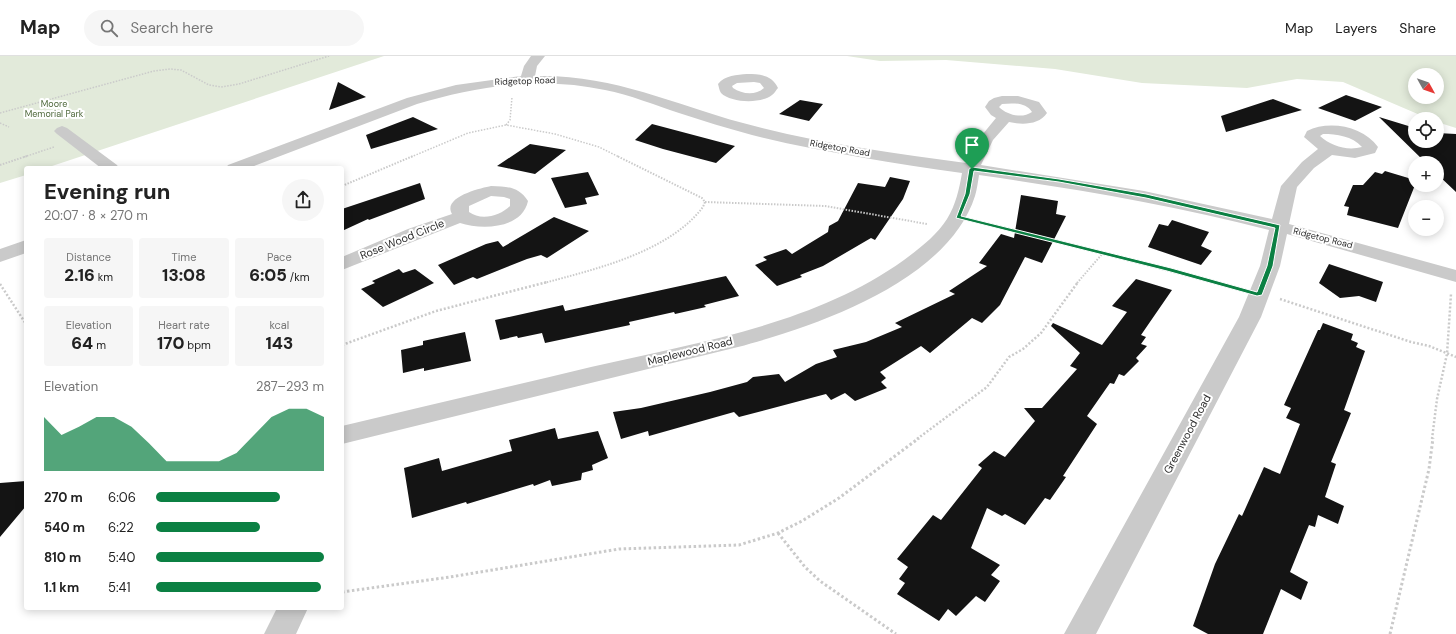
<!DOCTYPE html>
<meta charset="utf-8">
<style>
body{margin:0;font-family:"DM Sans",sans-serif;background:#f6f6f6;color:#222;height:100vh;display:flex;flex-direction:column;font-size:15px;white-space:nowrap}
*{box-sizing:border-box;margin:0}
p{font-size:13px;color:#767676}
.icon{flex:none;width:22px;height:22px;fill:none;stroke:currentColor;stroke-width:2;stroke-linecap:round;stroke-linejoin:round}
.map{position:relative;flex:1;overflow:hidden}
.side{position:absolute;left:24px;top:110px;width:320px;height:444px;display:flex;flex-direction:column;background:#fff;border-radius:4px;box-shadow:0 2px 10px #0003}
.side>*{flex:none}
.needle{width:26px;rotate:130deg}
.controls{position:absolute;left:1408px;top:12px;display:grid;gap:8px}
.controls a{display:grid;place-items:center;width:36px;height:36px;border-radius:50%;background:#fff;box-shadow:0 2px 10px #0003;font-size:20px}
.pin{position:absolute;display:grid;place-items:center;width:34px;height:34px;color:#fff;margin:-41px -17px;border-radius:50% 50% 50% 0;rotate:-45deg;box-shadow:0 0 4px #0007}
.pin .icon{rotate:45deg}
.round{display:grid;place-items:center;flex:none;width:42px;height:42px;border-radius:21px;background:#f6f6f6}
.headline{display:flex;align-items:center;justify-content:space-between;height:68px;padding:0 20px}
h1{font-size:22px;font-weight:800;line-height:30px}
.stats{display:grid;grid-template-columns:repeat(3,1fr);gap:6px;height:68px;padding:4px 20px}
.stats div{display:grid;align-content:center;border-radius:4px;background:#f6f6f6;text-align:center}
.stats b{font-size:17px;font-weight:800}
.stats small{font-size:11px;font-weight:400}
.stats p{font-size:11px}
.chart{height:112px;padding:8px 20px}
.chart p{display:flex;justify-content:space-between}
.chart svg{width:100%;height:72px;margin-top:4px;fill:#0b8043;opacity:.7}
ul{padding:0 20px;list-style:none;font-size:13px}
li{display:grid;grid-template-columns:64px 48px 1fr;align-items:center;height:30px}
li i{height:10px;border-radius:5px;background:#0b8043}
header{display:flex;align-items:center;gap:24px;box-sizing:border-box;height:56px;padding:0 20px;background:#fff;border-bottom:1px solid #e0e0e0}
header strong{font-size:19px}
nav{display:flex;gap:22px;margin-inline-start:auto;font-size:14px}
.search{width:280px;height:36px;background:#f6f6f6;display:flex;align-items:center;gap:10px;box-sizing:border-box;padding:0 14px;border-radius:22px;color:#767676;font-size:15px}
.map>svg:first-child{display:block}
.green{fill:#e2eada;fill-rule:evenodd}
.building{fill:#141414}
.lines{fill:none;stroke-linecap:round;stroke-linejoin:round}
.path-far3{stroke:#cacaca;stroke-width:1.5;stroke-dasharray:1.5 1.5;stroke-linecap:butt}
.path-far2{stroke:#cacaca;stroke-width:2;stroke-dasharray:1.5 1.5;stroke-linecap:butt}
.path-far1{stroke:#cacaca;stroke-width:2.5;stroke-dasharray:2 2;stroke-linecap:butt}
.path{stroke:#cacaca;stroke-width:3;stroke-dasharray:2.5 2.5;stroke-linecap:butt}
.minor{fill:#cacaca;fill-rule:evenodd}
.route{fill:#0b8043;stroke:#fff;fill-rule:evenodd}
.labels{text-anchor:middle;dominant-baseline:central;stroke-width:4;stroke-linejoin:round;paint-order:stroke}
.far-street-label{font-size:9px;fill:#2d2d2d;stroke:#fff}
.far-park-label{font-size:9px;fill:#4e683b;stroke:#fff}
.street-label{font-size:11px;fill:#2d2d2d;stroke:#fff}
</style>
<header>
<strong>Map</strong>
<div class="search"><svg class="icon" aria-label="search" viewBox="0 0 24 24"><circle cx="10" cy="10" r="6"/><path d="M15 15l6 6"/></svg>Search here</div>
<nav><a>Map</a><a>Layers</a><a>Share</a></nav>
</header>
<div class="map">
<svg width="1456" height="578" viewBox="0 0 1456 578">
<rect width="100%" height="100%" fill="#fff"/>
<path class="green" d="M0,0H384L46,112H26V119L0,127Z
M847,0H1456V72L1437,66V63H1430L1420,59L1343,26L1297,23L1247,32L1142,27L1055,13L946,4L880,5ZM1415,19H1437V41H1415Z"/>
<path class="building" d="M338,26L366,41L329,54Z
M1346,39L1382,51L1355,65L1318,52Z
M1273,43L1302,54L1226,76L1221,60Z
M800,44L823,48L809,65L779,58Z
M413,61L438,73L371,93L366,79Z
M1379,61L1415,72V85H1437V77L1456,78V136L1437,118V107H1426Z
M652,68L735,90L716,107L663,93L635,84Z
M530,88L566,94L535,118L497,110Z
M1385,115L1415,124V129L1398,172L1347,159L1349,151L1344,150L1353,129H1363L1375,116L1382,118Z
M588,116L599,139L585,142L587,148L565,152L551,122Z
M890,121L910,125L903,143L875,184L871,182L823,210L800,219L802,221L777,230L755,209L767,204L763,201L786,193L792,198L828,176L829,170L838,165L858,127L885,131Z
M420,127L425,143L369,164L368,163L342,175V153Z
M1021,139L1058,145L1056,158L1066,160L1042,207L1025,201L1000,249L982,267L972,262L930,297L921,290L880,316L886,322L881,326L887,332L855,345L845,337L831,344L826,338L739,361L734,356L649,380L648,375L621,383L613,356L641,352L710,336L747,326L753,321L779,318L785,326L816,308L837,301L833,294L866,286L902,271L895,267L955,238L949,235L987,210L979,207L1001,178L1014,182Z
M554,161L589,175L547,202L541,199L527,203L477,223L473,221L454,229L438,209L486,188L498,185L503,191Z
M1172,164L1209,176L1201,190L1212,195L1201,209L1148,191L1159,168L1168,170Z
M1329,208L1383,226L1376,246L1359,240L1340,242L1319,227Z
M399,213L403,217L415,213L434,227L383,251L361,233L375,227L372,225Z
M726,220L739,240L704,249L706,251L675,258L674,256L629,266L630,269L545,287L542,277L518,282L517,280L500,284L495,264L563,249L565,255Z
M1136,223L1172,234L1141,279L1146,281L1141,288L1147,290L1136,302L1139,305L1124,320L1119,318L1114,328L1110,327L1087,360L1097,368L1063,420L1066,421L1050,444L1045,442L1025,469L1005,458L1002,460L987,452L971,492L1000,509L991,519L1000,525L985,546L976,540L956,560L948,553L939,565L897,538L905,527L899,523L908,511L897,503L933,459L941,464L982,412L978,409L994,395L1005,401L1035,365L1024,352H1042L1077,313L1070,310L1080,297L1051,270L1053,267L1102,289L1127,256L1112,250Z
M1323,267L1353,278L1351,284L1358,287L1356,291L1365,295L1344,354L1351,357L1331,406L1336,408L1325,441L1344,450L1338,468L1318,459L1315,471L1309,469L1290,516L1308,526L1301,544L1281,533L1263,578H1208L1193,570L1215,508L1239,458L1242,460L1264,411L1280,418L1300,368L1286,362L1291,352L1284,349L1318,274H1320Z
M465,276L471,305L424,315V312L403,317L401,294L423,289V285Z
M555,372L558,383L598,375L608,402L592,409L593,414L582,417L581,424L552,430L550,424L534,430L533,428L467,448L466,446L412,462L404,412L439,402L442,415L512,395L509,384Z
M26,425V450L0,481V427Z"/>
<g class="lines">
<path class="path-far3" d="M0,57L154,15L170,13L181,14L209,29L221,31L239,28L329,0
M0,67L9,71
M506,69L510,64L512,41
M24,101L54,91
M411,101L468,77L506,69L555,78L599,91L619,101"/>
<path class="path-far2" d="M0,109L27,100
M342,130L413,100
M705,146L825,150L927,168
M976,165L1215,227
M544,227C596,213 669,196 703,151L705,146L702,142L617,100
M1077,227L1103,197"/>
<path class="path-far1" d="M1211,226L1238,233
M0,228L26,268
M1280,243L1411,286L1429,290L1456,301
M342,289L436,255L547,226
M917,383L987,331L1009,301L1023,293L1041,277L1078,226
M1432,383L1437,343L1447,298L1451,238"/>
<path class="path" d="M778,477L805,511L820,525L896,578
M342,536L450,521L619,493L739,489L778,477L802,465L839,442L919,382
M1390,578L1429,413L1433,382"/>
<path class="minor" d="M531,0H545L537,10L535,20C612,18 670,47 743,67C816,87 891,97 966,107L978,84L996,62L991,59L985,51L989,45L994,42L1002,40H1018L1039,46L1047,57C1039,69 1022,69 1009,66L993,84L981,109L1144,135L1272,163L1281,130L1302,106L1318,93L1304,81L1307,75C1329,64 1363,70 1378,91L1375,97L1355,102L1332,99L1314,112L1297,131L1289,168L1456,214V226L1287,178L1280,210L1261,261L1096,578H1064L1239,261L1260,210L1269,174C1174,149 1077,133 979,119C978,126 977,133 975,140C948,225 817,270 738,291L342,388V370C425,350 508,331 591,311C698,286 813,269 904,204C920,192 936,180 947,163C956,148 959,134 962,117C892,107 821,96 752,79C727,72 703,65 679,57C655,49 630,39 605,34C542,20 478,30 417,48L249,112H226L228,109L407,42L456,29L521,20L524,10ZM1002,48C1012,47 1026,46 1032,56C1022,63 1007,59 999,51ZM1323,78C1337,78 1352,80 1362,91C1347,95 1331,90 1320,80Z
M747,18C760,18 772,19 778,32C776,34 774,38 772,39C761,48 731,47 721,37C719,34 719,31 718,28C725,19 737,19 747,18ZM754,26L760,27L764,32C755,40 742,38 733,32L732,30L737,27Z
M62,70L67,72L117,109L119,112H101L57,78L54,75L57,72Z
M491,130C508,131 518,130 528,145C522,173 482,174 460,167L342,214V201L408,173L452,158C442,141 481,132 491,130ZM491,140L504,141L510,143V150C500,160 481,165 469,156V150Z
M26,184V197L0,206V193Z
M277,552H308L296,578H264Z"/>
</g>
<path class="route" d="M972,111L1059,123L1146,138L1280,169L1273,210L1262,239L1257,240L1167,215L956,162L965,138L969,113ZM974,115L1059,126L1146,142L1275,172L1267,210L1257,236L1171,212L961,160L970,138Z"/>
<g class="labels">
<g class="far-street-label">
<text transform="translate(525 25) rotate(-2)">Ridgetop Road</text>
<text transform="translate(840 92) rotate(10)">Ridgetop Road</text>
<text transform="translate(1323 182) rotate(14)">Ridgetop Road</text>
</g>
<g class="far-park-label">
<text x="54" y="48">Moore<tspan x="54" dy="10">Memorial Park</tspan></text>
</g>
<g class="street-label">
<text transform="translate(402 183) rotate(-22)">Rose Wood Circle</text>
<text transform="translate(690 295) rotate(-14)">Maplewood Road</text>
<text transform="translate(1187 378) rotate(-62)">Greenwood Road</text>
</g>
</g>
</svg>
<div class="controls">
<a><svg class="needle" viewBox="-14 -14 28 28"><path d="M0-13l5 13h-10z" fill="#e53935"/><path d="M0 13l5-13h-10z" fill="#767676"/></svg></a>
<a><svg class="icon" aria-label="locate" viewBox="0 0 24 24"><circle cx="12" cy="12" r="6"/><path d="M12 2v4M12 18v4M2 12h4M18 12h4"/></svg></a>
<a>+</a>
<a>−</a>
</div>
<div class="pin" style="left:972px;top:113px;background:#1e9e55"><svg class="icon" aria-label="arrive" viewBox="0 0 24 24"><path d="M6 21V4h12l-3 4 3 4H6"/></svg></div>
<section class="side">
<div class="headline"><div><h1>Evening run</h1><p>20:07 · 8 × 270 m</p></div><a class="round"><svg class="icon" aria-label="share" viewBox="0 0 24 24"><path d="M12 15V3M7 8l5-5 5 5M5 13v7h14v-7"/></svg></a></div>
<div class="stats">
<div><p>Distance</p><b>2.16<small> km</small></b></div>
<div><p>Time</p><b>13:08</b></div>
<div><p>Pace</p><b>6:05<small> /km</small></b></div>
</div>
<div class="stats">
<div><p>Elevation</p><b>64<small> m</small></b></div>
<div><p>Heart rate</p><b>170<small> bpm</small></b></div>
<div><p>kcal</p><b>143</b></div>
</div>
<div class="chart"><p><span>Elevation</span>287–293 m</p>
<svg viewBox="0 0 160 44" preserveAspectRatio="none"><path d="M0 44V11L10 22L20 17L30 11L40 11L50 17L60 27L70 38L80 38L90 38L100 38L110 33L120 22L130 11L140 6L150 6L160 11V44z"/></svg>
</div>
<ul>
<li><b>270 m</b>6:06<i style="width:74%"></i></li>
<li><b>540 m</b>6:22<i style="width:62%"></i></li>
<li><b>810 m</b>5:40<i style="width:100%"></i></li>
<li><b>1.1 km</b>5:41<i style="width:98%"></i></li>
</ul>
</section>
</div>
